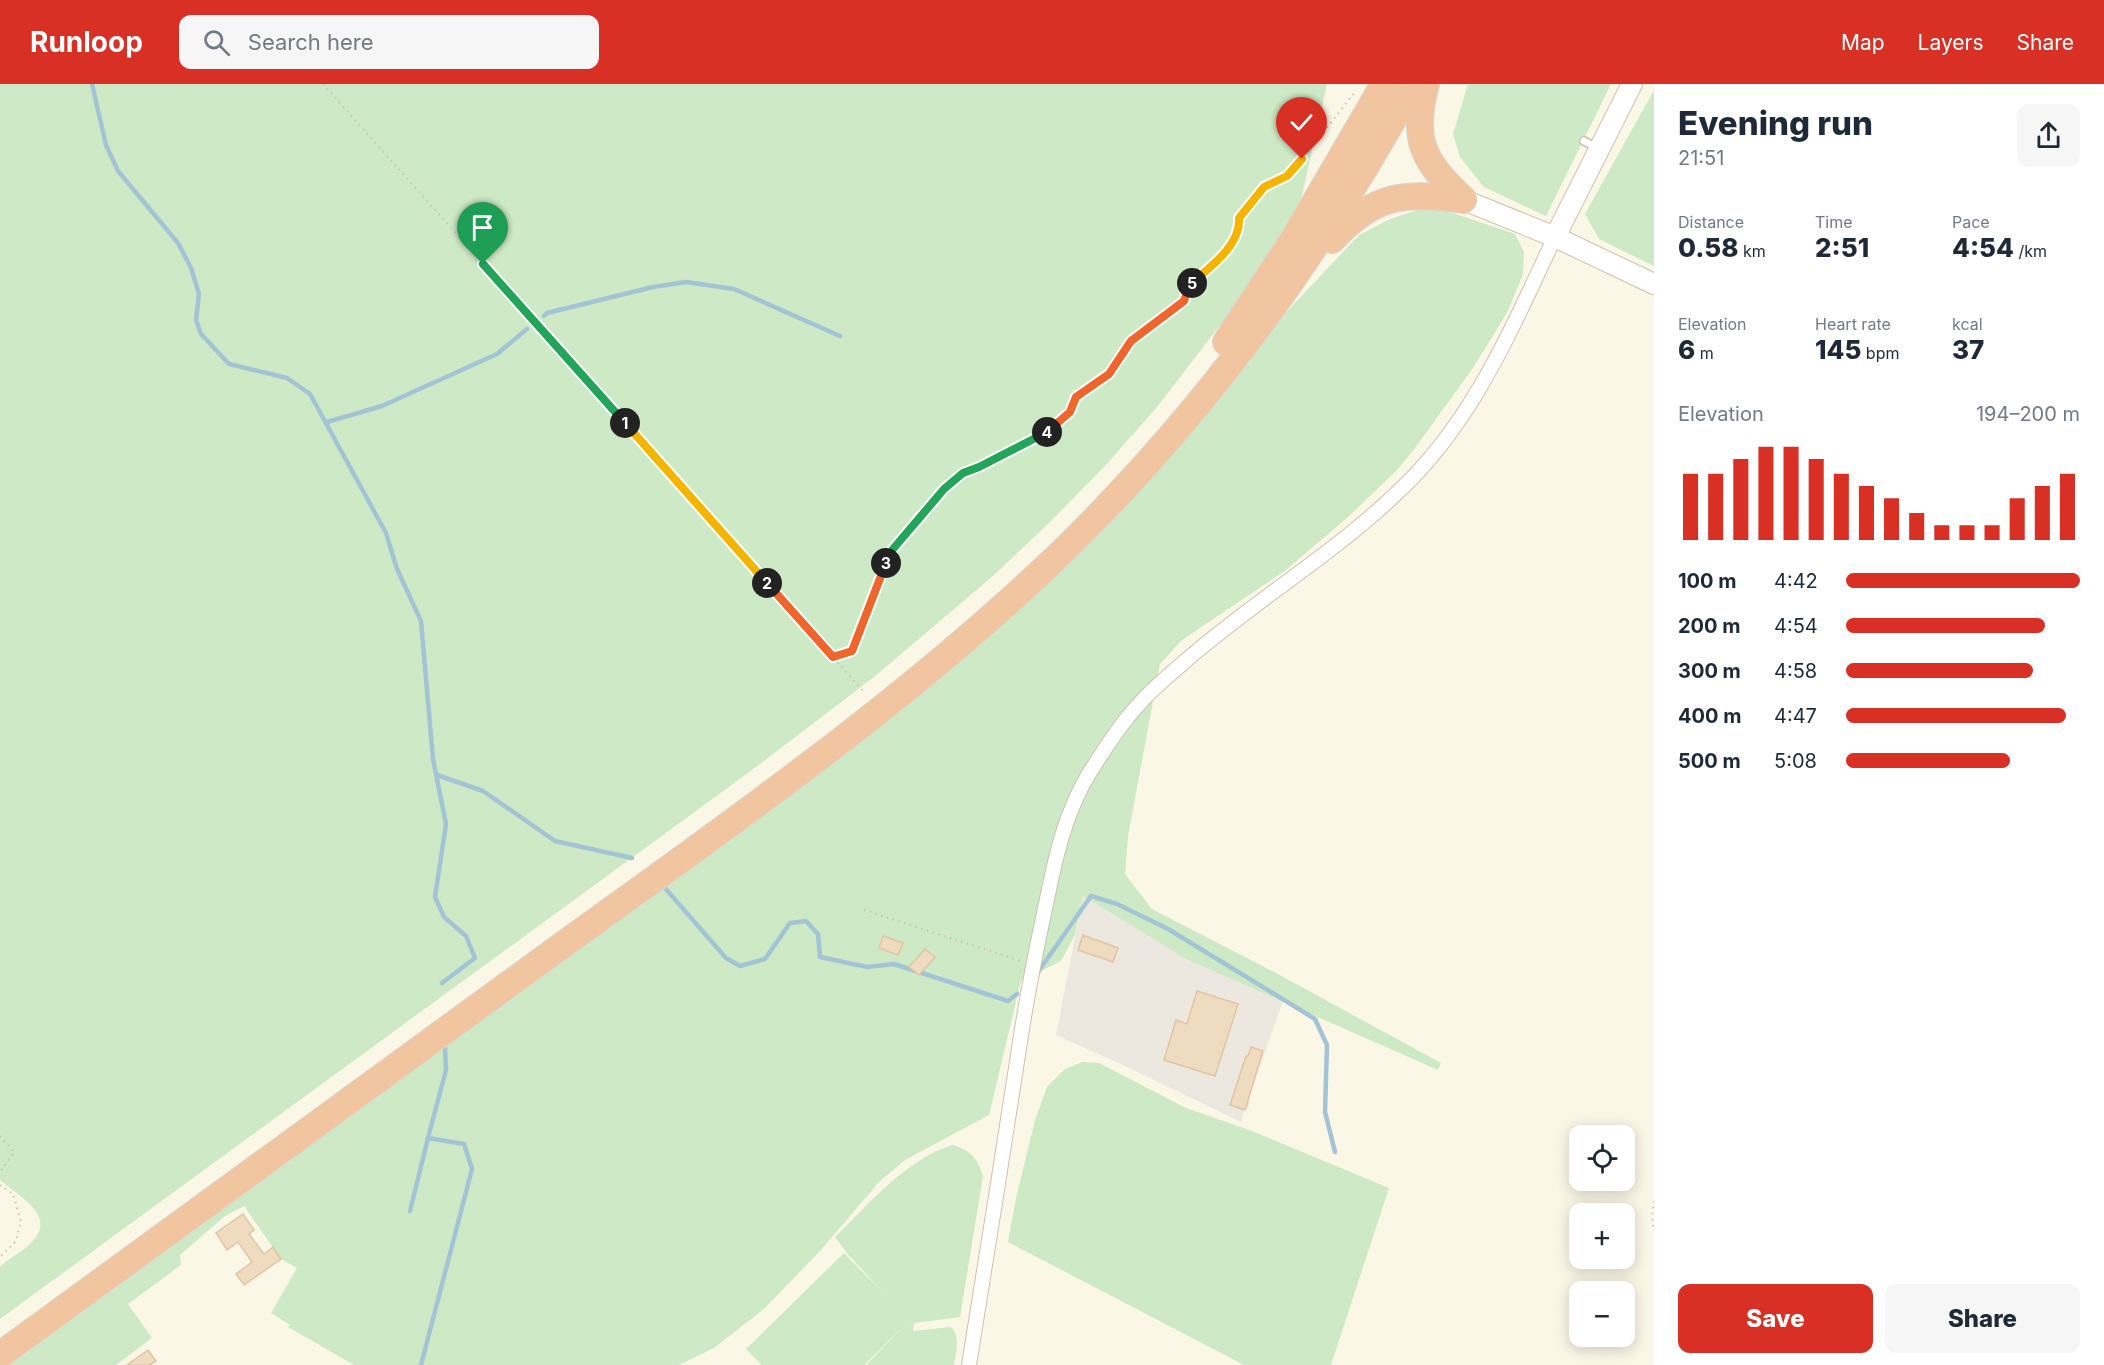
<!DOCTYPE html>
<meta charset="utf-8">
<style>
body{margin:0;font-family:Inter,sans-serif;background:#f6f6f7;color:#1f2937;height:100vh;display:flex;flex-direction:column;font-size:22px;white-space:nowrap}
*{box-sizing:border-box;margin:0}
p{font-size:20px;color:#747a83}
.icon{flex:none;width:33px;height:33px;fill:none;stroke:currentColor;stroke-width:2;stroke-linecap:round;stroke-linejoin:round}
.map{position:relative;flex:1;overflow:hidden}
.panel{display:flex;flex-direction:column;background:#fff;width:450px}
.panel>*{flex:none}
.tools{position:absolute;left:1569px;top:1041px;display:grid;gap:12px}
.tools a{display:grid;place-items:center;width:66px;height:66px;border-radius:12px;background:#fff;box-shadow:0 3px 15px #0003;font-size:30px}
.pin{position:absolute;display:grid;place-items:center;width:51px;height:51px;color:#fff;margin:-62px -26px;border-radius:50% 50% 50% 0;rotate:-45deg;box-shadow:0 0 6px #0007}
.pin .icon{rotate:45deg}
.km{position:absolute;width:30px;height:30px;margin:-15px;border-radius:50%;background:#222;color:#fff;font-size:16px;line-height:30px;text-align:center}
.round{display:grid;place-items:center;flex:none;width:63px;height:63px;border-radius:12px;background:#f6f6f7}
.overview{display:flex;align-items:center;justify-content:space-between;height:102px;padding:0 24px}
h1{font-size:33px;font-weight:800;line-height:45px}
.stats{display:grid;grid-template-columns:repeat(3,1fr);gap:9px;height:102px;padding:6px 24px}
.stats div{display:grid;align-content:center}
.stats b{font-size:26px;font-weight:800}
.stats small{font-size:16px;font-weight:400}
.stats p{font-size:16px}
.chart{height:168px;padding:12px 24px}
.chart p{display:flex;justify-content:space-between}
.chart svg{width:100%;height:108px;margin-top:6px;stroke:#d93025;stroke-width:6}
.cta{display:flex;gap:12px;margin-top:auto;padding:12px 24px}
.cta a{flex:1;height:69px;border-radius:12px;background:#d93025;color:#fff;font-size:24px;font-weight:800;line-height:69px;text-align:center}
.cta a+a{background:#f6f6f7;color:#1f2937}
ul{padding:0 24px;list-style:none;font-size:20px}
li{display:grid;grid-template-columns:96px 72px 1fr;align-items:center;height:45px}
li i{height:15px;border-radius:8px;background:#d93025}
header{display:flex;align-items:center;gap:36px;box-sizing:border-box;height:84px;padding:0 30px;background:#d93025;color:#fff}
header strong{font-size:28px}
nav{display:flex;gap:33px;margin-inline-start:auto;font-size:21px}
.search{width:420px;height:54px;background:#f6f6f7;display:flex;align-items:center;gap:15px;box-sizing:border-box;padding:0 21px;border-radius:12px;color:#747a83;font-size:22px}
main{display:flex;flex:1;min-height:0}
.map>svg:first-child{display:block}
.industrial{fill:#ece8e0}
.green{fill:#cee9c6}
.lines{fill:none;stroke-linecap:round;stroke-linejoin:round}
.stream{stroke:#a3c4d5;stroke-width:4.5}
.building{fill:#efdcc0;stroke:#e1c5a1;stroke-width:1.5}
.lane-casing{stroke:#cdc1ae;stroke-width:10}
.street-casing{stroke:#cdc1ae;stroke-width:16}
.secondary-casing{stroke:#cfc2ab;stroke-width:22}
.highway-casing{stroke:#dbd6d0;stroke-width:28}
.path{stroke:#d4bfa3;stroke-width:2;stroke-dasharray:1.5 4.5;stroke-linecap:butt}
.lane{stroke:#fff;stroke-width:7}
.street{stroke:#fff;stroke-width:14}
.secondary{stroke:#fff;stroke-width:20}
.highway{stroke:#f2c5a1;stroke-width:26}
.split-1-casing{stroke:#fff;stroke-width:12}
.split-2-casing{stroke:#fff;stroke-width:12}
.split-3-casing{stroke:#fff;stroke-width:12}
.split-4-casing{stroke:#fff;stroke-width:12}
.split-5-casing{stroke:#fff;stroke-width:12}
.split-6-casing{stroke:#fff;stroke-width:12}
.split-1{stroke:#22a559;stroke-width:8}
.split-2{stroke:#f5b400;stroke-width:8}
.split-3{stroke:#f0652b;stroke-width:8}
.split-4{stroke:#22a559;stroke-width:8}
.split-5{stroke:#f0652b;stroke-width:8}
.split-6{stroke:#f5b400;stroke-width:8}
</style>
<header>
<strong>Runloop</strong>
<div class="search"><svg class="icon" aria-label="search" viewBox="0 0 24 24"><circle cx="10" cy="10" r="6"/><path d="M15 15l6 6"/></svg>Search here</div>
<nav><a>Map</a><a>Layers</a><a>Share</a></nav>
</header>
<main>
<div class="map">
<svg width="1654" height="1281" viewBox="0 0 1654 1281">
<rect width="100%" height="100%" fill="#fbf7e7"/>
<path class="industrial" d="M1083,812L1186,875L1283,917L1248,1016L1250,1018L1248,1025L1245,1024L1241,1038L1127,983L1056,951Z"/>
<path class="green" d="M0,0H1327L1298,129L1241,214L1157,323L1105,382L1050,438L993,492L874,593L752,686L0,1235V1183C6,1176 15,1172 23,1166C63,1135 25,1117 0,1096Z
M1468,0H1611L1546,132L1484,103L1460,73L1453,50Z
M1654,6V182L1599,155L1585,130Z
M1421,125L1450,128L1515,150L1524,168L1523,190L1508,227L1473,284L1415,364L1397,386L1348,433L1286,486L1182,556L1160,580L1128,752L1125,790L1152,825L1276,889L1441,979L1438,986L1186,875L1083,812L1075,851L1061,877L1021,897L989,1031L905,1076L879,1098L821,1166L764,1225L714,1264L679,1281H354L288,1243L290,1241L271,1229L297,1184L281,1175L244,1122L225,1132L180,1171L181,1181L128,1220L152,1254L116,1281H10L778,720L901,626L961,577L1021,524L1080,469L1136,411L1190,350L1276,239L1359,151L1390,135Z
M1082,978L1099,979L1186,1024L1252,1047L1389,1104L1331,1281H1244L1008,1158L1016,1114L1035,1036L1047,1003L1065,985Z
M952,1061C970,1065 978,1075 983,1092L960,1233L914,1239L913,1247L951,1243C961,1253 956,1268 954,1281H866L909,1237L864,1281H762L746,1265L844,1169L884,1210L847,1169L835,1153C870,1119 905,1076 952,1061Z"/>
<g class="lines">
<path class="stream" d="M92,0L106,61L118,87L178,159L191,184L199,210L196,236L201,250L229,280L287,294L310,310L386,449L397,485L421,537L433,675L446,740L435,813L444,833L466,852L475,874L442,899
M544,232L547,229L653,203L686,198L734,205L840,252
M327,338L382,322L497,270L527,245
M437,691L483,707L555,757L632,774
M665,804L726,874L740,882L765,875L790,839L806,837L818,850L820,873L867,883L894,880L1008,917L1017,910
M1036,891L1091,812L1117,820L1168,845L1315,935L1327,961L1325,1028L1335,1068
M410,1127L428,1054
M421,1281L472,1085L464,1060L428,1054L446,986L445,963"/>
</g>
<path class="building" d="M1083,851L1118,864L1113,878L1078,866Z
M883,852L903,859L898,871L879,864Z
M925,865L935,873L919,891L909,883Z
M1197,907L1238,920L1215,992L1164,976L1176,936L1187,940Z
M1251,963L1263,967L1245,1026L1230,1021L1246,972H1248Z
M243,1130L254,1146L249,1150L264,1170L273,1163L281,1175L244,1201L236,1190L252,1178L238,1158L227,1166L216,1149Z
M148,1266L156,1277L149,1281H127Z"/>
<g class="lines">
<defs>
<path id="lane" d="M1584,57L1597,64"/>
<path id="street" d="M969,1281C987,1173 1003,1066 1020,958C1027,912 1036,866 1046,820C1055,775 1065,728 1090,688C1102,669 1114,650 1128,633C1145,611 1169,591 1190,573C1257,515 1335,469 1399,407C1474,337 1512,243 1555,153"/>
<path id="secondary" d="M1464,116L1555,153L1654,200
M1555,153L1632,0"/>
<path id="highway" d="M1426,0C1411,57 1423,77 1464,116
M1332,156C1375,109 1405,108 1464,116
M1226,258L1293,156L1384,0
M0,1271C184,1137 369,1002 553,868C727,742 906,618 1061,469C1202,332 1319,172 1413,0"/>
</defs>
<use href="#lane" class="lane-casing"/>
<use href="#street" class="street-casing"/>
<use href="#secondary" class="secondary-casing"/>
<use href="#highway" class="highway-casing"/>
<path class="path" d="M323,0L863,607
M834,572L852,567L893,465L944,405L963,389L979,383L1011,365L1042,352L1070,328L1076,313L1109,290L1131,257L1183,217L1189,202L1219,175L1240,146L1239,134L1264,103L1287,91L1302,75L1356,7
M864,826L1021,877
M0,1052L14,1068L0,1088
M0,1101L13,1110L21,1137L16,1157L0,1173
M1654,1117L1652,1133L1654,1145"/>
<use href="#lane" class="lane"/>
<use href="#street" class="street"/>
<use href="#secondary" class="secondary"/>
<use href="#highway" class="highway"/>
</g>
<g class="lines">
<defs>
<path id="split-1" d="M483,180L625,339"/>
<path id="split-2" d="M625,339L767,499"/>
<path id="split-3" d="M767,499L833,573L852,567L886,479"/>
<path id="split-4" d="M886,479L893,465L944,405L963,389L979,383L1047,348"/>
<path id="split-5" d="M1047,348L1070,328L1076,313L1109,290L1131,257L1184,217L1189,202L1192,199"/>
<path id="split-6" d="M1192,199C1211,182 1241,161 1239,134L1264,103L1287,92L1302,75"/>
</defs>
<use href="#split-1" class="split-1-casing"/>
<use href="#split-2" class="split-2-casing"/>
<use href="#split-3" class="split-3-casing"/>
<use href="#split-4" class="split-4-casing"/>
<use href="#split-5" class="split-5-casing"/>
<use href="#split-6" class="split-6-casing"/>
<use href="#split-1" class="split-1"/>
<use href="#split-2" class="split-2"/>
<use href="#split-3" class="split-3"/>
<use href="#split-4" class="split-4"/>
<use href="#split-5" class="split-5"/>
<use href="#split-6" class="split-6"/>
</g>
</svg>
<div class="tools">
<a><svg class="icon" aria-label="locate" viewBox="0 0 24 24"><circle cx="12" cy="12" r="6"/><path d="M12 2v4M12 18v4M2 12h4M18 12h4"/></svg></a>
<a>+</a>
<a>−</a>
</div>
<div class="pin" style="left:483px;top:180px;background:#1e9e55"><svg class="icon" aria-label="arrive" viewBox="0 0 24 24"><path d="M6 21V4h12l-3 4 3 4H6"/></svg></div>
<div class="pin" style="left:1302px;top:75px;background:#d93025"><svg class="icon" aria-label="check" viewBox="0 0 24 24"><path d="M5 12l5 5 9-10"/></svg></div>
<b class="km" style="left:625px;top:339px">1</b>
<b class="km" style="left:767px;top:499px">2</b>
<b class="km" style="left:886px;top:479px">3</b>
<b class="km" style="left:1047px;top:348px">4</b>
<b class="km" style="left:1192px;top:199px">5</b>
</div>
<section class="panel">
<div class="overview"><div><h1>Evening run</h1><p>21:51</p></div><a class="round"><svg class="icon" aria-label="share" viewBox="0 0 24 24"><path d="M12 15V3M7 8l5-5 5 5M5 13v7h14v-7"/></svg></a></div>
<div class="stats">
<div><p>Distance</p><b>0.58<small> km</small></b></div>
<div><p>Time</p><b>2:51</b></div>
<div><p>Pace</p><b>4:54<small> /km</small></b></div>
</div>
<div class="stats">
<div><p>Elevation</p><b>6<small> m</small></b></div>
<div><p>Heart rate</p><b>145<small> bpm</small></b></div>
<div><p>kcal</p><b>37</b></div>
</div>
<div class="chart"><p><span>Elevation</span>194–200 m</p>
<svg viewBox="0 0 160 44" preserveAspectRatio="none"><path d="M5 44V17M15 44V17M25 44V11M35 44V6M45 44V6M55 44V11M65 44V17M75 44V22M85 44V27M95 44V33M105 44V38M115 44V38M125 44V38M135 44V27M145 44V22M155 44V17"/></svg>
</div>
<ul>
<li><b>100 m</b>4:42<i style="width:100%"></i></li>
<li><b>200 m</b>4:54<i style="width:85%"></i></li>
<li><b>300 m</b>4:58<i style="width:80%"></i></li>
<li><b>400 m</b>4:47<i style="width:94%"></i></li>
<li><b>500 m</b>5:08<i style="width:70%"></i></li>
</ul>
<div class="cta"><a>Save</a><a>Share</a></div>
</section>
</main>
